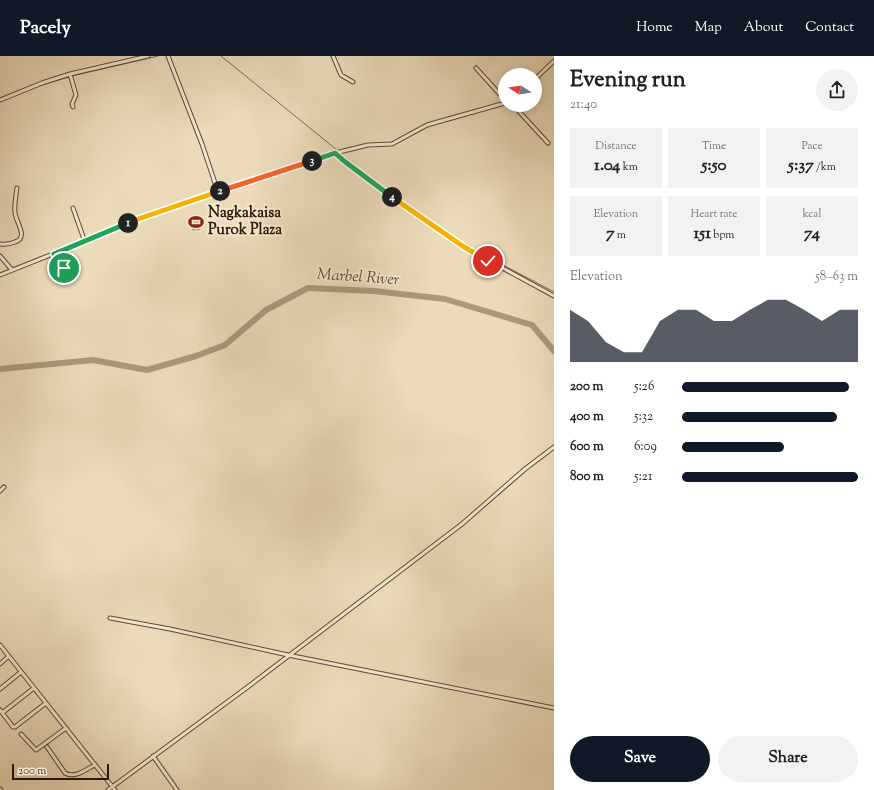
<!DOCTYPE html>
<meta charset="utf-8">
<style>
body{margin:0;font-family:"Sorts Mill Goudy",serif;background:#f2f2f2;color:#202124;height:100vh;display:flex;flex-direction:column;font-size:15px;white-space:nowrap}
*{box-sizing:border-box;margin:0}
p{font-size:13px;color:#757577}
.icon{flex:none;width:22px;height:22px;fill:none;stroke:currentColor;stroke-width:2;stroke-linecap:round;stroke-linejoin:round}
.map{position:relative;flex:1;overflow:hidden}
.sheet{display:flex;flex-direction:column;background:#fff;width:320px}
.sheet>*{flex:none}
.needle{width:26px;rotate:282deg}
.fabs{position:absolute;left:498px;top:12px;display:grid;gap:8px}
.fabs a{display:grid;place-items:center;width:44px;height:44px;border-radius:50%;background:#fff;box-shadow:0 2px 10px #0003;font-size:20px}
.scale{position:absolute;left:12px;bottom:10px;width:97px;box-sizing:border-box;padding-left:4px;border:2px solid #2d1906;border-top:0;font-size:11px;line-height:14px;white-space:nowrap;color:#2d1906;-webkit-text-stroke:3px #f2e8d2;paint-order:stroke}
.pin{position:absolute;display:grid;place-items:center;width:34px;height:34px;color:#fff;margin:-17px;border:2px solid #fff;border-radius:50%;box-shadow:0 1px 4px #0007}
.km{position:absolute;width:20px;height:20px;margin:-10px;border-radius:50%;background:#222;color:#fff;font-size:11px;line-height:20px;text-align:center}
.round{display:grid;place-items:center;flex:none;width:42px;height:42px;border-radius:21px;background:#f2f2f2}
.summary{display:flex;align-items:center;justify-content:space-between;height:68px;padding:0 16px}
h1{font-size:22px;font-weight:800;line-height:30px}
.stats{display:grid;grid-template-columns:repeat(3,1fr);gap:6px;height:68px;padding:4px 16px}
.stats div{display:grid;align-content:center;border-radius:0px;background:#f2f2f2;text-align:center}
.stats b{font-size:17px;font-weight:800}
.stats small{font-size:11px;font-weight:400}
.stats p{font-size:11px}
.chart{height:112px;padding:8px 16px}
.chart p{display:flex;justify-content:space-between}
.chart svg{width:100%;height:72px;margin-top:4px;fill:#111827;opacity:.7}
.button{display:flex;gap:8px;margin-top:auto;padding:8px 16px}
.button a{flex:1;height:46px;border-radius:24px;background:#111827;color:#fff;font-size:16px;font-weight:800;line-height:46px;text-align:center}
.button a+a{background:#f2f2f2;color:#202124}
ul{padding:0 16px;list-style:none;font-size:13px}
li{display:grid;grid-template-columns:64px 48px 1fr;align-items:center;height:30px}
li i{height:10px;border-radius:5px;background:#111827}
header{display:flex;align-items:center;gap:24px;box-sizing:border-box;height:56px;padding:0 20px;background:#111827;color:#fff}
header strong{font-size:19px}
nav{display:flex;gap:22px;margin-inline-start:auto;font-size:14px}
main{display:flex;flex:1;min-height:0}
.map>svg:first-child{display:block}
.green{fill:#cbba9b;stroke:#7c6a50}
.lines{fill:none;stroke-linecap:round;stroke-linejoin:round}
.stream{stroke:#78664d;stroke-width:1}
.river{stroke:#aa997d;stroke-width:6}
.street-casing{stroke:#5c4a33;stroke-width:5}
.street{stroke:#f2e8d2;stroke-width:3}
.split-1-casing{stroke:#fff;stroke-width:8}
.split-2-casing{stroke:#fff;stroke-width:8}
.split-3-casing{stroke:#fff;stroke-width:8}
.split-4-casing{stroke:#fff;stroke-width:8}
.split-5-casing{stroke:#fff;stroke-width:8}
.split-1{stroke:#22a559;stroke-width:5}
.split-2{stroke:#f5b400;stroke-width:5}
.split-3{stroke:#f0652b;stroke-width:5}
.split-4{stroke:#22a559;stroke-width:5}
.split-5{stroke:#f5b400;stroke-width:5}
.labels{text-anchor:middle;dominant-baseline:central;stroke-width:4;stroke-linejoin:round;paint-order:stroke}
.poi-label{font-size:15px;font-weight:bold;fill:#2d1906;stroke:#f2e8d2;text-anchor:start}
.water-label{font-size:16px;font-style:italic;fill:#5f4c36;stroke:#f2e8d2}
</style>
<header>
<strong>Pacely</strong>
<nav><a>Home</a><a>Map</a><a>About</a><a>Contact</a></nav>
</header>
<main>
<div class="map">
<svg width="554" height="734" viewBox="0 0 554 734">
<rect width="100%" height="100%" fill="#ebdbba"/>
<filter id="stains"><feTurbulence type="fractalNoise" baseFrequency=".005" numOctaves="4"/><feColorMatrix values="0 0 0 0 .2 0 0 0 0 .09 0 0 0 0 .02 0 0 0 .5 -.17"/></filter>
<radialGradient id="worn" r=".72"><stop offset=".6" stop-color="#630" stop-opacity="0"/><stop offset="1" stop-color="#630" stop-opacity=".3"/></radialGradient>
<path class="green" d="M198,159L200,173L193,174L191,160Z"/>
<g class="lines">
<path class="stream" d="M221,0L337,94
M72,20L158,0
M0,46L35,31L69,21
M341,98L374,124L467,190L554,236"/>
<path class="river" d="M0,313L93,304L147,314L196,300L225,289L266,254L308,232L374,235L445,243L532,269L554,295"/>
<defs>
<path id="street" d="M168,0L202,88L218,136
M333,0L341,19L353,26
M476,12L505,44
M70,18L76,39L72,48L73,51
M535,23L554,5
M0,44L42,27L70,18L148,0
M513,49L548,87
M335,97L344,105L392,141L464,191L554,240
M73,152L85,186
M0,188C6,189 10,188 15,186C29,182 16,166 15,157C14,149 16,140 17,132
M54,197L57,204L65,213
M0,200L12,214
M0,219L98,180L141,162L335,97L368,89L392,88L427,69L505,47
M0,435L4,431
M110,562L170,573L288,599L554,652
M0,589L115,734
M0,608L9,600
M0,633L21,616
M0,654L13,671H15L46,647
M2,657L34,632
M21,678L36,694L66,672
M47,691L65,717C75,723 86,713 95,709
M153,700L177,734
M0,733L1,734
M108,734L249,630L462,468L525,413L554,391"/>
</defs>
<use href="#street" class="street-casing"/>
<use href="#street" class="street"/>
</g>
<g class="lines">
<defs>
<path id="split-1" d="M64,212L58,204L54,198L128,167"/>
<path id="split-2" d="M128,167L141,162L220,135"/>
<path id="split-3" d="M220,135L312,105"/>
<path id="split-4" d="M312,105L335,97L344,105L392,141"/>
<path id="split-5" d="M392,141L464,191L488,205"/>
</defs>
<use href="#split-1" class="split-1-casing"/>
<use href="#split-2" class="split-2-casing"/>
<use href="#split-3" class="split-3-casing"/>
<use href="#split-4" class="split-4-casing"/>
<use href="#split-5" class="split-5-casing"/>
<use href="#split-1" class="split-1"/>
<use href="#split-2" class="split-2"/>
<use href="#split-3" class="split-3"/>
<use href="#split-4" class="split-4"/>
<use href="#split-5" class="split-5"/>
</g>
<defs>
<symbol id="stadium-bare" viewBox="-9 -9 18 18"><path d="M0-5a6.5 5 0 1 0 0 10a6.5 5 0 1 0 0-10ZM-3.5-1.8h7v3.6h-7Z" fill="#8f2418" stroke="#f2e8d2" stroke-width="2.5" paint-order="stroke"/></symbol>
</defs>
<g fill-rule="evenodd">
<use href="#stadium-bare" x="185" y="155" width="22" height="22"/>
</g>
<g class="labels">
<g class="poi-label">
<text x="208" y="157">Nagkakaisa<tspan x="208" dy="17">Purok Plaza</tspan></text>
</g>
<g class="water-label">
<text transform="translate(358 222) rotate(4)">Marbel River</text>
</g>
</g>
<rect width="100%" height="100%" filter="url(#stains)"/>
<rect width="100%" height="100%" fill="url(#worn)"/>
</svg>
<div class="fabs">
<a><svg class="needle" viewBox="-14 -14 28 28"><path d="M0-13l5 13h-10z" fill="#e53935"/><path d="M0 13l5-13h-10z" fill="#757577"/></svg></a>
</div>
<div class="scale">200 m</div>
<div class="pin" style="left:64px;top:212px;background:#1e9e55"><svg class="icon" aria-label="arrive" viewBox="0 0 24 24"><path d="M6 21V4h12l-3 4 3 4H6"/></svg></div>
<div class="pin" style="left:488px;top:205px;background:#d93025"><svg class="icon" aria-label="check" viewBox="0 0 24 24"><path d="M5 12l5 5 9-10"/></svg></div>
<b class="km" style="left:128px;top:167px">1</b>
<b class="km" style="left:220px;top:135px">2</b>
<b class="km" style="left:312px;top:105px">3</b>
<b class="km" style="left:392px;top:141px">4</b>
</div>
<section class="sheet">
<div class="summary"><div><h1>Evening run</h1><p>21:40</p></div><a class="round"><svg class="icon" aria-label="share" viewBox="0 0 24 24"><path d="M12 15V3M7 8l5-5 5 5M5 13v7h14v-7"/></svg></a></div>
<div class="stats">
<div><p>Distance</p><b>1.04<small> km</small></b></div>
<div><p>Time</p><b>5:50</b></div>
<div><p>Pace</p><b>5:37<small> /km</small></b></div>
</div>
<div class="stats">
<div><p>Elevation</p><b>7<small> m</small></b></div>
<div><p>Heart rate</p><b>151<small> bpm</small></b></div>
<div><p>kcal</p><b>74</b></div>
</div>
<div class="chart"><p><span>Elevation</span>58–63 m</p>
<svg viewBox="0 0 160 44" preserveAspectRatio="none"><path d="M0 44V12L10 19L20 32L30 38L40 38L50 19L60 12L70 12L80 19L90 19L100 12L110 6L120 6L130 12L140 19L150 12L160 12V44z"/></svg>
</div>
<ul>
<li><b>200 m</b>5:26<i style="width:95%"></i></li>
<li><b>400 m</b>5:32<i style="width:88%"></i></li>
<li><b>600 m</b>6:09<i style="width:58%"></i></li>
<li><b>800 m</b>5:21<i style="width:100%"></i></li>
</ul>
<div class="button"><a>Save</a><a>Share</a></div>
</section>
</main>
